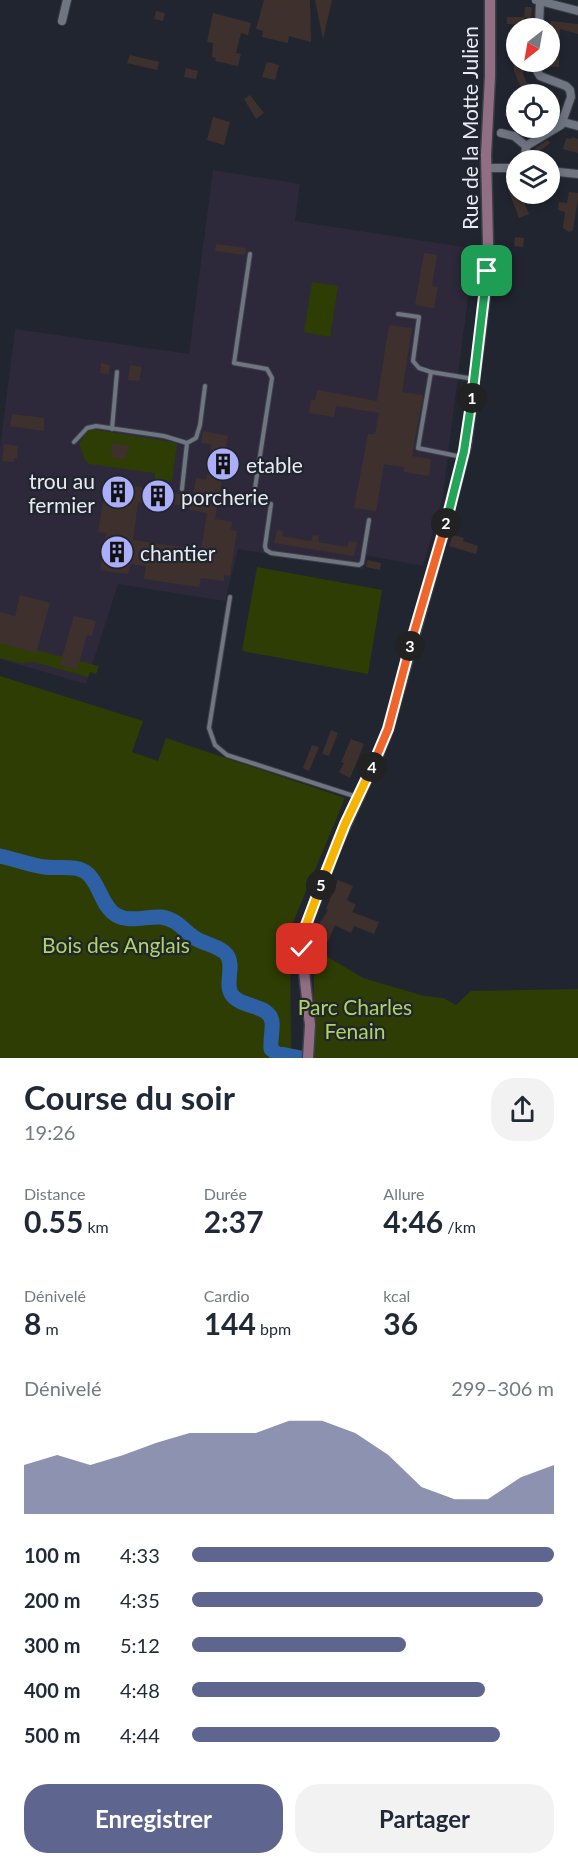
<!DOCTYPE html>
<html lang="fr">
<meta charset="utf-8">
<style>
body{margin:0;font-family:Lato,sans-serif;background:#f2f2f3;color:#1f2937;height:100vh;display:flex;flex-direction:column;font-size:22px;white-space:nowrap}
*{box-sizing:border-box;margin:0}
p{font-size:20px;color:#747a83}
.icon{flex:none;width:33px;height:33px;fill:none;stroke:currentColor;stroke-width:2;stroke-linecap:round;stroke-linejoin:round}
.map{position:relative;height:1058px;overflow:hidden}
.side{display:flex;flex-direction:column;background:#fff;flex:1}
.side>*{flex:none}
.needle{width:39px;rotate:211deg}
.buttons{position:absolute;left:506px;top:18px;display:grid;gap:12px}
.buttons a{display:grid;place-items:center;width:54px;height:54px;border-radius:50%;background:#fff;box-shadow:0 3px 9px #0003;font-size:30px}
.pin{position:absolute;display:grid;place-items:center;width:51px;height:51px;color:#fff;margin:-26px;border-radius:12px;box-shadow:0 3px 9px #0006}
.km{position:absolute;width:30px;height:30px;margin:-15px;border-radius:50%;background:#222;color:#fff;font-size:16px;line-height:30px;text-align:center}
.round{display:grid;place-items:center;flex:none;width:63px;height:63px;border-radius:24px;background:#f2f2f3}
.headline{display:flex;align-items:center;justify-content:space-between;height:102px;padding:0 24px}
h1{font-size:33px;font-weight:700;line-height:45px}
.metrics{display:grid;grid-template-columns:repeat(3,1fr);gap:9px;height:102px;padding:6px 24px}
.metrics div{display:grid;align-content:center}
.metrics b{font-size:30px;font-weight:700}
.metrics small{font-size:16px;font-weight:400}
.metrics p{font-size:16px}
.chart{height:168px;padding:12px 24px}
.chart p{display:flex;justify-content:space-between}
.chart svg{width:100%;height:108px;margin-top:6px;fill:#5e658f;opacity:.7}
.cta{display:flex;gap:12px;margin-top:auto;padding:12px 24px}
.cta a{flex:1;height:69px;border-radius:24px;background:#5e658f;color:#fff;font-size:24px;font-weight:700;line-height:69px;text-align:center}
.cta a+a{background:#f2f2f3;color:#1f2937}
ul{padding:0 24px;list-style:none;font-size:20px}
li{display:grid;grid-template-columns:96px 72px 1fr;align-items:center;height:45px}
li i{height:15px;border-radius:8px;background:#5e658f}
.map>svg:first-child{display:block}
.education{fill:#2e293a}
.green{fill:#2e3d04}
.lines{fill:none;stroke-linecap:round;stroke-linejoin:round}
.river{stroke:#2d60a4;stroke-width:15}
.building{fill:#3e312d;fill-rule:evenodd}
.lane-casing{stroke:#3b3f47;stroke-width:6}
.street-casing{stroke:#3b3f47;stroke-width:10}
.secondary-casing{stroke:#3b3f47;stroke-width:13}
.lane{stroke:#6f7581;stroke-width:4}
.street{stroke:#6f7581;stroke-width:8}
.secondary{stroke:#926e84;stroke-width:10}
.split-1-casing{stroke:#fff;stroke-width:12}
.split-2-casing{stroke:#fff;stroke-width:12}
.split-3-casing{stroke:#fff;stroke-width:12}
.split-4-casing{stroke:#fff;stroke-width:12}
.split-5-casing{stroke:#fff;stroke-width:12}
.split-6-casing{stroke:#fff;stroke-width:12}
.split-1{stroke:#22a559;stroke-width:8}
.split-2{stroke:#22a559;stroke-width:8}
.split-3{stroke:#f0652b;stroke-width:8}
.split-4{stroke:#f0652b;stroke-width:8}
.split-5{stroke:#f5b400;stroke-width:8}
.split-6{stroke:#f5b400;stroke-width:8}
.labels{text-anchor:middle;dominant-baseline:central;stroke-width:4.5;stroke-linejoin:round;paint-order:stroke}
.street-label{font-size:21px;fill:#e8ebf2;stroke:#21252f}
.poi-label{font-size:21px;fill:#e8ebf2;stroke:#21252f;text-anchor:start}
.park-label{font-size:21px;fill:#b0d55e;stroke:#21252f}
</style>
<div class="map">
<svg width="578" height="1058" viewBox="0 0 578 1058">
<rect width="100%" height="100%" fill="#21252f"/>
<path class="education" d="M213,170L300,184L295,221L470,248V281L443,495L423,566L365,555L363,569L238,549L225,601L118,584L86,684L0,659V448L15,329L189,354Z"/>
<path class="green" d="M312,282L338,286L330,337L304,332Z
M90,429L177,443L172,481L155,479V473L89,464L85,460L79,444L87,431Z
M257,567L382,590L368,674L242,651Z
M0,641L99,666L96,674L90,672L88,677L34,662L21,663L0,658Z
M0,676L143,721L132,752L158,761L166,738L345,798L294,920L290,936L291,1045L293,1058H0Z
M315,949L363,978L424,996L443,998L456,1005L471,991L578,989V1058H311Z"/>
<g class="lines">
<path class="river" d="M0,856C15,859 29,865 44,867C59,869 77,864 88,874C100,885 102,907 116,915C130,923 146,916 161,917C177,919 183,930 195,938C205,945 219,945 227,955C235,967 224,984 232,995C241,1008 270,1004 272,1022C273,1030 270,1040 271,1049L276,1053L301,1058"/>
</g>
<path class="building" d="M264,0H310L311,42L289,36L288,43L262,37L263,31L256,29Z
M315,0H332L323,39Z
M525,7H532L531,18L524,17Z
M156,11L165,13L163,21L154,19Z
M213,13L251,23L248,35L241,33L236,53L241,54L238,66L215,61L216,58L212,57L213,43L207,42Z
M507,17H524V28H515V24H507Z
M551,21L578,24V34L560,29L559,67H550Z
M130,55L159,62L157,70L127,63Z
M514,61L523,62V74L529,88L522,90L514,71Z
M267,62L279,65L275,80L262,77Z
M186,68L198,71L196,79L184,77Z
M250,95L264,113L256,119L244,99Z
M549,95L559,97L556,107L549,104Z
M510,107L515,110L516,108V127L508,122L510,119L504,115Z
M213,117L230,122L224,145L207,140Z
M524,128H540L542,130L529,137Z
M572,137L578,139V153L563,149L566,138L571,139Z
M548,140L550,143L537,153L535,148Z
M516,186V194H521L529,214L519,218L508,189Z
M569,192L578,193V199L573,230L569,232L563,228L565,212L558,210L559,202L567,203Z
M515,237L524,238L523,247L514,246Z
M216,244L246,248L245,255L215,251Z
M424,253L437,255L432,286L438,287L434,308L415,305Z
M389,325L412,328L402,392L423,395L412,456L431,459L429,476L404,472V467L384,464L376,511L354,508L368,434H375L379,413L336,406L334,417L309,413L311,399L315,400L317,390L377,401Z
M101,363L110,365L109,374L100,373Z
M130,365L142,367L139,381L128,380Z
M12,414L44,418V431L10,426Z
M203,431L228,436L224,455L238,457L234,475L223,474L215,519L232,522L231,530L237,531L230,576L224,575V581L201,578L199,587L144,579L146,566L130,564L128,574L100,570L106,533L98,532L106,484L134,489L133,486L193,496L196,478L206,480L208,472L211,444L201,443ZM153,501L190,507V510L207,513L201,550L133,540L138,502L151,505Z
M112,443L131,446L124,459L111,457Z
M4,444L18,446L17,458H14V462L2,461Z
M277,530L283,531L282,536L311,541L313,535L319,536L318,542L347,547L349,541L357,542L354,556L274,543Z
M453,535L464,538L463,541L478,546L476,554L449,546Z
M367,560L381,563L380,570L366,567Z
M20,595L50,603L36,653L0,643V612L15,616Z
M74,616L96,621L92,636L87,635L77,670L60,665Z
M331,730L338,733L329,756L322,754Z
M351,739L364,744L350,778L339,772L344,763L341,762Z
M312,745L319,747L309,771L303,768Z
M338,880L353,886L347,900L356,905L352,912L379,922L374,934L354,926L351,933L335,925L328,942L313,934L328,910L326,909Z"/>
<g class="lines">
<defs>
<path id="lane" d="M250,254L234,363L267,369L272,378L253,501
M398,314L419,317L413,361L419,368L431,372
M112,429L117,372
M74,442L87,428L96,426L164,436L187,443L182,489
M187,443L196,438L200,425L205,386
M462,457L418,448L431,372L474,379
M271,504L265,546L266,550L271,553L359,565L362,563L369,520
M230,597L209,728L215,745L227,755L357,797"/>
<path id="street" d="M536,0L578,11
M62,21L67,0
M539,28L540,1
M563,122L578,126
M501,133L514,136L526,146L525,160
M526,146L561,125L571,97L570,90L566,86L540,76L537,71V62
M486,168H516
M549,171L578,174"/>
<path id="secondary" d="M308,1058L310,1025L303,963L304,931L337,844L379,752L388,729L443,533L466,445L487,279L488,243L486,155L490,76V0"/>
</defs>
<use href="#lane" class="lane-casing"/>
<use href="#street" class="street-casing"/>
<use href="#secondary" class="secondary-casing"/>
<use href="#lane" class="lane"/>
<use href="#street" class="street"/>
<use href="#secondary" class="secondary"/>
</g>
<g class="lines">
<defs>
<path id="split-1" d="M472,398L487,271"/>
<path id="split-2" d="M446,523L464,451L472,398"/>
<path id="split-3" d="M410,646L446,523"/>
<path id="split-4" d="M372,767L388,729L410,646"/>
<path id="split-5" d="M321,885L345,824L372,767"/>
<path id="split-6" d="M302,949L306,925L321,885"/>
</defs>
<use href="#split-1" class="split-1-casing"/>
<use href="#split-2" class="split-2-casing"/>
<use href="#split-3" class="split-3-casing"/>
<use href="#split-4" class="split-4-casing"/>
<use href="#split-5" class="split-5-casing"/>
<use href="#split-6" class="split-6-casing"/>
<use href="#split-1" class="split-1"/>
<use href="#split-2" class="split-2"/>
<use href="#split-3" class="split-3"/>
<use href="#split-4" class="split-4"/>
<use href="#split-5" class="split-5"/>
<use href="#split-6" class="split-6"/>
</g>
<defs>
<symbol id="building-disc" viewBox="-11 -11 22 22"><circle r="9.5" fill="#abaffb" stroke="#21252f"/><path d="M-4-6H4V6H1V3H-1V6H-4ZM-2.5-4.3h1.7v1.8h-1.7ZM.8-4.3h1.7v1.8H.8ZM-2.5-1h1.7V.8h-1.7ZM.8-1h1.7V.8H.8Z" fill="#111"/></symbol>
</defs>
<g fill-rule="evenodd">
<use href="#building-disc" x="204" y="445" width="38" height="38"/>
<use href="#building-disc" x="99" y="473" width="38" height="38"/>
<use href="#building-disc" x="139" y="477" width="38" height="38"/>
<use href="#building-disc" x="98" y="533" width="38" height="38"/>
</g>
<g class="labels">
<g class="street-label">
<text transform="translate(469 128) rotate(-90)">Rue de la Motte Julien</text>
</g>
<g class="poi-label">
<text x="246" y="464">etable</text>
<text x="95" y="480" text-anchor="end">trou au<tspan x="95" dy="24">fermier</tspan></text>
<text x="181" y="496">porcherie</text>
<text x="140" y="552">chantier</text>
</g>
<g class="park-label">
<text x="116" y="944">Bois des Anglais</text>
<text x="355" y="1006">Parc Charles<tspan x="355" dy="24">Fenain</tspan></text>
</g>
</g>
</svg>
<div class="buttons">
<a><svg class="needle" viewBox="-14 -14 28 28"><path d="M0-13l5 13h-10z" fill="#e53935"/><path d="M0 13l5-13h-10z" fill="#747a83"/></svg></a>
<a><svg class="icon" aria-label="locate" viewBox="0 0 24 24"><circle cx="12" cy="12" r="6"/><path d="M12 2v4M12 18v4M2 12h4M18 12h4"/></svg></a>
<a><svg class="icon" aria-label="layers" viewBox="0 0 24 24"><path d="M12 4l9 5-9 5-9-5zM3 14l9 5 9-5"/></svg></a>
</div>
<div class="pin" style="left:487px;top:271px;background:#1e9e55"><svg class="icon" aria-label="arrive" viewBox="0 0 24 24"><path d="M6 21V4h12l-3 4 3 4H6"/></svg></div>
<div class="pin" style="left:302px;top:949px;background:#d93025"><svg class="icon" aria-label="check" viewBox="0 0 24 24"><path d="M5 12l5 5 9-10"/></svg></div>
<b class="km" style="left:472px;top:398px">1</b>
<b class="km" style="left:446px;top:523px">2</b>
<b class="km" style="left:410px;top:646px">3</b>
<b class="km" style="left:372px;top:767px">4</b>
<b class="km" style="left:321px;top:885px">5</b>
</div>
<section class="side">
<div class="headline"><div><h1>Course du soir</h1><p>19:26</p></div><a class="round"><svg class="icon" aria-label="share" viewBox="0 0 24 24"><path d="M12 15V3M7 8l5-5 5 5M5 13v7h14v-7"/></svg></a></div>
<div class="metrics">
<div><p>Distance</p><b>0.55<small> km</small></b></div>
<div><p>Durée</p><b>2:37</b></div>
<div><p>Allure</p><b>4:46<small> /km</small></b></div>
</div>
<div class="metrics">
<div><p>Dénivelé</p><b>8<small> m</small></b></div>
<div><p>Cardio</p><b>144<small> bpm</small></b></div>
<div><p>kcal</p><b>36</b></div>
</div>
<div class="chart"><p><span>Dénivelé</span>299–306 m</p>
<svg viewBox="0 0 160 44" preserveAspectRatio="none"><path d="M0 44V24L10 20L20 24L30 20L40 15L50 11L60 11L70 11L80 6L90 6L100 11L110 20L120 33L130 38L140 38L150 29L160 24V44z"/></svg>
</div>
<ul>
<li><b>100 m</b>4:33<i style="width:100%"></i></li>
<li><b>200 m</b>4:35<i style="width:97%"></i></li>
<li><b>300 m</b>5:12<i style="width:59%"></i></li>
<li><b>400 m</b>4:48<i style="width:81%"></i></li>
<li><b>500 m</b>4:44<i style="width:85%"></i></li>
</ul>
<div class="cta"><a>Enregistrer</a><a>Partager</a></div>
</section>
